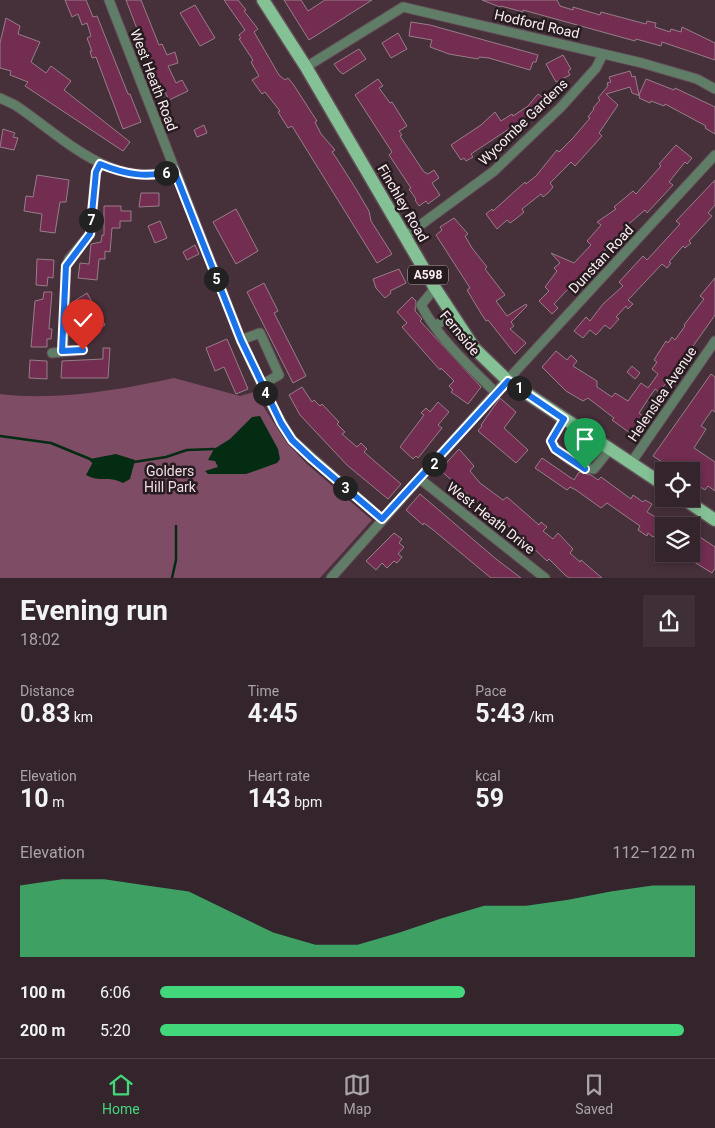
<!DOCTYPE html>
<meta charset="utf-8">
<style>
body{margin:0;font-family:Roboto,sans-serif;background:#3f3038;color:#f1f3f6;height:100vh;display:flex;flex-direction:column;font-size:19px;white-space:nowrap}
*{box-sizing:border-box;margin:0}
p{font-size:16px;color:#a9a4a9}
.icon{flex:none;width:28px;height:28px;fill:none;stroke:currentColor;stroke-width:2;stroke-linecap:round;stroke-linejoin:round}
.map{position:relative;height:578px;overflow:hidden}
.sheet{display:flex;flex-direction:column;background:#34242c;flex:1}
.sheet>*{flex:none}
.fabs{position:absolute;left:655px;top:462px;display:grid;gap:10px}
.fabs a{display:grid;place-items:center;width:45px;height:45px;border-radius:0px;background:#34242c;box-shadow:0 2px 8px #0003,0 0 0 1px #4e4148;font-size:25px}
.pin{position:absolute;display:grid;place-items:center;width:42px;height:42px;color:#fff;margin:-51px -21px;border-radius:50% 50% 50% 0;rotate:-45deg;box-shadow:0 0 5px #0007}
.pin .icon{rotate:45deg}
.km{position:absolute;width:25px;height:25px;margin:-12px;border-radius:50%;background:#222;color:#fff;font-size:14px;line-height:25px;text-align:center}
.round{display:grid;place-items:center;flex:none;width:52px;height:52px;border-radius:0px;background:#3f3038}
.head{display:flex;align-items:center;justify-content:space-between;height:85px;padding:0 20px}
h1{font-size:28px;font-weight:700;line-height:38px}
.stats{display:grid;grid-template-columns:repeat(3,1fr);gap:8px;height:85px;padding:5px 20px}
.stats div{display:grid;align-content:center}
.stats b{font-size:25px;font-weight:700}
.stats small{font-size:14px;font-weight:400}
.stats p{font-size:14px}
.chart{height:140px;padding:10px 20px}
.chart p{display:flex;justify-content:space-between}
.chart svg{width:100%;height:90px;margin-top:5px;fill:#43d77b;opacity:.7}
ul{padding:0 20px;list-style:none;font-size:16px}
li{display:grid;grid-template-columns:80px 60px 1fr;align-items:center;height:38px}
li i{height:12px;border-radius:6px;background:#43d77b}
.tab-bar{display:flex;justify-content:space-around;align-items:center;height:70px;border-top:1px solid #4e4148;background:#34242c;font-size:14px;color:#a9a4a9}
.tab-bar a{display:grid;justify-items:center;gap:2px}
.tab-bar .selected{color:#43d77b}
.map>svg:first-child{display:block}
.green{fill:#7e4c64}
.water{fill:#042c13}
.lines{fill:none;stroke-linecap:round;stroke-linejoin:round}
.stream{stroke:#042c13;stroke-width:2.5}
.building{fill:#722d51;stroke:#977e89}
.street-casing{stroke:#634e58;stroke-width:11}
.primary-casing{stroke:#634e58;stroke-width:15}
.street{stroke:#607d67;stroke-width:9}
.primary{stroke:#84c194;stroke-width:12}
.route-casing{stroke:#fff;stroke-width:10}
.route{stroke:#1a73e8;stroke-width:6}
.labels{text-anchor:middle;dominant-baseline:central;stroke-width:5;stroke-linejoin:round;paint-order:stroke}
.shield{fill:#261c20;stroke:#bcaeb4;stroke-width:1}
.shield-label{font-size:12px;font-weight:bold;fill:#fcedf3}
.street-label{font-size:14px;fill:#fcedf3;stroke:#261c20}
.park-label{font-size:14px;fill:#f1dbe4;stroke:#261c20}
</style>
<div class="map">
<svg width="715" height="578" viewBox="0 0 715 578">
<rect width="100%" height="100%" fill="#46303a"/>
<path class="green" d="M174,378L240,396L254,392L287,443L307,464L372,520L320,578H0V394C56,401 119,390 174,378Z"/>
<path class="water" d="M260,416L278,449L280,459L277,463L246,474H208L205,471L218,467L215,461L208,460L214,449L230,439L252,417Z
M116,454L135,460L130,479L123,483C108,475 100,483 86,475L93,462L90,459Z"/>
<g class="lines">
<path class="stream" d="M0,436L51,443L90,459L93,462
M134,462L166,457L187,450L214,449
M172,578L176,560V526"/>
</g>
<path class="building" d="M65,0H86L93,17L97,16L128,94H130L141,122L123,129L96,57L92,58L90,51H92L87,38L91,36L87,23L82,25L78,14L72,17Z
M126,0H141L159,45L162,44L167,55L175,52L178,63L168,66L176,83L182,80L188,91L169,100L163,88L160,89Z
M224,0H238L246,10L244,11L258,29L254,32L279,75L285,80L288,78L293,84L317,121L315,122L321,134L335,150L332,152L337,159L356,189L369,211L371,221L392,254L377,263L292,126L288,128L278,112L280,111L265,92L262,94L252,80L259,76L251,62L253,60L239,39L241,38L239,35L245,30Z
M284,0H301L308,11L325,0H372L309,40Z
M482,0H557L560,6L573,10V7L600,15L601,12L646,24L647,21L656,23L655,27L670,32L671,29L681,32L682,27L715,43V60L662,42L661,46L636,39L635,41L523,10V12L501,6L500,7Z
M195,5L215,38L200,46L180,13Z
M6,18L20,26L18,34L40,42L31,62L46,73L51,66L71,81L64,90L130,142L123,151L25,86L28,82L10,75L11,71L0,68V43Z
M411,22L430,25L538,55L536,62H533L530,70L489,58L479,57L478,59L449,54L430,47L432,40L409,36Z
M398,33L407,49L391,58L382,43Z
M359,49L366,59L343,74L339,71L334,64Z
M563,55L571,69L568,71L570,75L556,82L546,64Z
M630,71L632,77L635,76L639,95L646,79L674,90L675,88L715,107V134L705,128L706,126L665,104L664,106L651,101L650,103L639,98L640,96L632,93L630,87L606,94L618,105L599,133L602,136L575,166L571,162L550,183L553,187L548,193L543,197L541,194L522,209L524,212L517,218L510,223L507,220L497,229L486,214L492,209L493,211L525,182L526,184L536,176L557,150L559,152L573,138L590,118L588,117L594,109L593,108L600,100L598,98L608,86L607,83L611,82L609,77Z
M378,79L383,86L379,88L390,103L392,102L407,126L399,131L402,135L400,136L424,172L428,174L434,170L439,178L432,183L440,195L428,204L426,201L419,206L415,200L416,199L409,189L411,188L389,155L392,152L355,95Z
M538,94L545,99L533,113L471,154L473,157L466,161L464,158L461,160L451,145L481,125L495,112L501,121L512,114L513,116L528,106Z
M204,125L207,133L197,137L194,130Z
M3,129L15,133L13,137L18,138L14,150L0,147Z
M676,145L692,158L687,164L685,162L669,182L673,185L647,213L645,210L624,228L626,230L596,259L600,263L595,269L589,274L585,271L554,304L558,308L552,314L539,301L549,291L545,287L557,271L554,268L560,263L551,253L574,263L591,245L587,241L601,225L597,222L616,209L614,207L633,191L636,194L661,166L659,164Z
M37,175L69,180L66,202H60L55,233L40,231L42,214L24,211L26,196L33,197Z
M715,180V205L708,213L712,216L689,241L691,243L685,248L683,246L669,262L671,263L667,268L662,264L628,300L633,304L628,309L626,306L616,317L619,319L610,329L605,325L596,335L590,330L583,338L574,331L586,317L590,321L603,304L623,286L619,282L643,256L647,260L680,224L676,221Z
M141,193H159V206L139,207Z
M104,206H121V211H131V221H120V228H112L110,252L105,251V259H99L97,280L78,278L80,263L89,264L91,244L101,242L102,235H104Z
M236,209L258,251L236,264L213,222Z
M454,218L468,234L465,236L472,248L487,267L485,269L505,295L496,301L507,316L526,304L527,306L511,322L514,326L510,329L526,343L515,354L488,320L486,321L482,315L467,290L470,288L436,235L442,230L440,227Z
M160,221L167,238L155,243L148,226Z
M195,245L199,254L187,260L183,252Z
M37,259L54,260L53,278L48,277L47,286L36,285Z
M399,269L406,283L390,291L391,293L385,298L376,288L373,279Z
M715,278V315L674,373L659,392L655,389L639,413L648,420L634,436L612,420L614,418L588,398L583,401L566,391L542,367L556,351L567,360L571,355L577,361L573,366L597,381V387L612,397L615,393L628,401L641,383L648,388L658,374L652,369L657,362L654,360L666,341L668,343L672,337L675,340L685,326L684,325L704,299L700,296Z
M264,283L278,311L274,313L306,376L293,383L247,292Z
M44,292H52L49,329H52L51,339H47V347H31L35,301L43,299Z
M87,293L105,325L93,332L78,306L74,308L71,303Z
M412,297L416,301L415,311L422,319L420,321L481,387L468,404L451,392L453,390L449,386L454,381L441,368L440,370L402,327L407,323L397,312Z
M227,339L248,389L236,394L224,367L215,371L206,348Z
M103,348H110L108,378H61L62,361L103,359Z
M30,360L47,361V379L29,378Z
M632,366L640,373L635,379L627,372Z
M711,374L715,377V412L712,410L701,426L706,429L694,448L715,462V491L708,486L705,490L691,481V471H676L653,456Z
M302,387L312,402L314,400L320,406L322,404L339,422L337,424L345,432L342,434L357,447L361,443L367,449L364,452L401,484L388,499L347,465L300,415L289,395Z
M500,398L516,412L504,428L528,450L516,463L478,431L482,426L481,425Z
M438,402L449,412L438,425L442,428L418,458L416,456L413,459L400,447L424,415L421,413L426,408L430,412Z
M459,449L474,466L470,471L480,483L503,500L507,497L539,525L541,522L547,527L543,531L553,539L558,533L573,549L570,553L580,562L581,560L602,578H569L565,575L549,559L547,561L514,530L495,516L494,517L440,470Z
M542,458L574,480L579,472L591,475L598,480L601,477L631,499L633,495L643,502L645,500L652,504L647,512L664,522V537L657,533L653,537L648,533L647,536L638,530L640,526L607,503L601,508L576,490L570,487L567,490L535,468Z
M420,494L496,559L521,578H491L432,529L424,523L423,525L406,510Z
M691,531L715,547V568L712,573L681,554H691Z
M394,533L402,539L399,543L404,547L398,554L402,557L397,563L394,561L387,568L382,563L376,570L366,561Z"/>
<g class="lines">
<defs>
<path id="street" d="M109,0L241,340L273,408L292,440L382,519
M306,67L403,7L642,63L697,79L715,89
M0,98L15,105C62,136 112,191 174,170
M404,237L494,171L561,107L596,68L603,54
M435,288L421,305C439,339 469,366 496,393
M435,326L452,315
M241,340L260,333L279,375L261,385
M63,351L66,266L69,259L90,234L96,172L100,164
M52,353L83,350
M564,419L551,441C558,454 579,469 594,469L610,449
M631,463L715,341
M420,479L545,578
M331,578L500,388L715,155"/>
<path id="primary" d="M263,0L306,67L435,288L475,349L508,381L664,485
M684,499L715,520"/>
</defs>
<use href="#street" class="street-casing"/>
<use href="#primary" class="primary-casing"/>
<use href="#street" class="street"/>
<use href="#primary" class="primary"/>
</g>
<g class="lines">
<defs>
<path id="route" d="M83,350L62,351L66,266L90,234L96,172L100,164C124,174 148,179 174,170L241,340L281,423L292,440L312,459L382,519L508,381L564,419L551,441L555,449L585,469"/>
</defs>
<use href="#route" class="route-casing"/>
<use href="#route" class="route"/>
</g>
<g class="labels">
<rect class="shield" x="408" y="265.5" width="40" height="19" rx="4"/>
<g class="shield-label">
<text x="428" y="275">A598</text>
</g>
<g class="street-label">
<text transform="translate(537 24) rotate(13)">Hodford Road</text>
<text transform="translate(154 80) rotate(69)">West Heath Road</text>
<text transform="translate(523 122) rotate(-44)">Wycombe Gardens</text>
<text transform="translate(403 203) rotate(60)">Finchley Road</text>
<text transform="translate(601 259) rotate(-47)">Dunstan Road</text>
<text transform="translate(460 333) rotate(50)">Fernside</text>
<text transform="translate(662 394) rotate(-56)">Helenslea Avenue</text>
<text transform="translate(491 518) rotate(38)">West Heath Drive</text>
</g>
<g class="park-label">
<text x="170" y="471">Golders<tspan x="170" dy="16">Hill Park</tspan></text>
</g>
</g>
</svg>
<div class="fabs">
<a><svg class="icon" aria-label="locate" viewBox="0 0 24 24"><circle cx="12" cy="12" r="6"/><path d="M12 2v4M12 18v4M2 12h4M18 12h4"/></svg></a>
<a><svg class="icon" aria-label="layers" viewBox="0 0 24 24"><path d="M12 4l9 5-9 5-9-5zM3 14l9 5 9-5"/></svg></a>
</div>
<div class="pin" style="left:585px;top:469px;background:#1e9e55"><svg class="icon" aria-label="arrive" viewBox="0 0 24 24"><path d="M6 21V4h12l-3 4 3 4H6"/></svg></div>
<div class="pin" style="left:83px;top:350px;background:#d93025"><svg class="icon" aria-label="check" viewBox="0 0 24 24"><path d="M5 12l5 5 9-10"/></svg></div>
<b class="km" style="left:519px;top:388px">1</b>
<b class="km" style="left:434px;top:464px">2</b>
<b class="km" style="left:345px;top:488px">3</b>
<b class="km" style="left:265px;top:393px">4</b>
<b class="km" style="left:216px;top:279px">5</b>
<b class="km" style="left:166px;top:173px">6</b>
<b class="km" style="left:91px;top:220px">7</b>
</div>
<section class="sheet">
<div class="head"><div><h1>Evening run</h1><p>18:02</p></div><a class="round"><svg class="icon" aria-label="share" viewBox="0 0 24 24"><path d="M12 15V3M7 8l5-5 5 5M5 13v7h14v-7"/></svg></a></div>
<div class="stats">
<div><p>Distance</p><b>0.83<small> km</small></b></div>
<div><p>Time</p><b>4:45</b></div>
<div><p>Pace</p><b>5:43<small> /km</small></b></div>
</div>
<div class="stats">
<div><p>Elevation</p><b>10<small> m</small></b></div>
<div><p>Heart rate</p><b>143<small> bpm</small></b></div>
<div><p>kcal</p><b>59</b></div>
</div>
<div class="chart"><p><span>Elevation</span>112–122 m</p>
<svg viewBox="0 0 160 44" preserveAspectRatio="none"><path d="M0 44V9L10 6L20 6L30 9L40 12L50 22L60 32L70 38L80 38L90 32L100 25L110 19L120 19L130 16L140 12L150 9L160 9V44z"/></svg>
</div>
<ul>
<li><b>100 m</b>6:06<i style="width:57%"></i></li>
<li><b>200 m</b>5:20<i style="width:98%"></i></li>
</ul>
</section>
<nav class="tab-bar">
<a class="selected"><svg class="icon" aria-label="home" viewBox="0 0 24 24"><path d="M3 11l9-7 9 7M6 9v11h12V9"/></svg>Home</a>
<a><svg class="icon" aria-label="map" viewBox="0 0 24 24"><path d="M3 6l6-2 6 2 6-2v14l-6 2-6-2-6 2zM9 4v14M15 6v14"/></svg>Map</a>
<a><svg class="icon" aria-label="saved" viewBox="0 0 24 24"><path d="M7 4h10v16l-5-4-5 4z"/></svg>Saved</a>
</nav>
